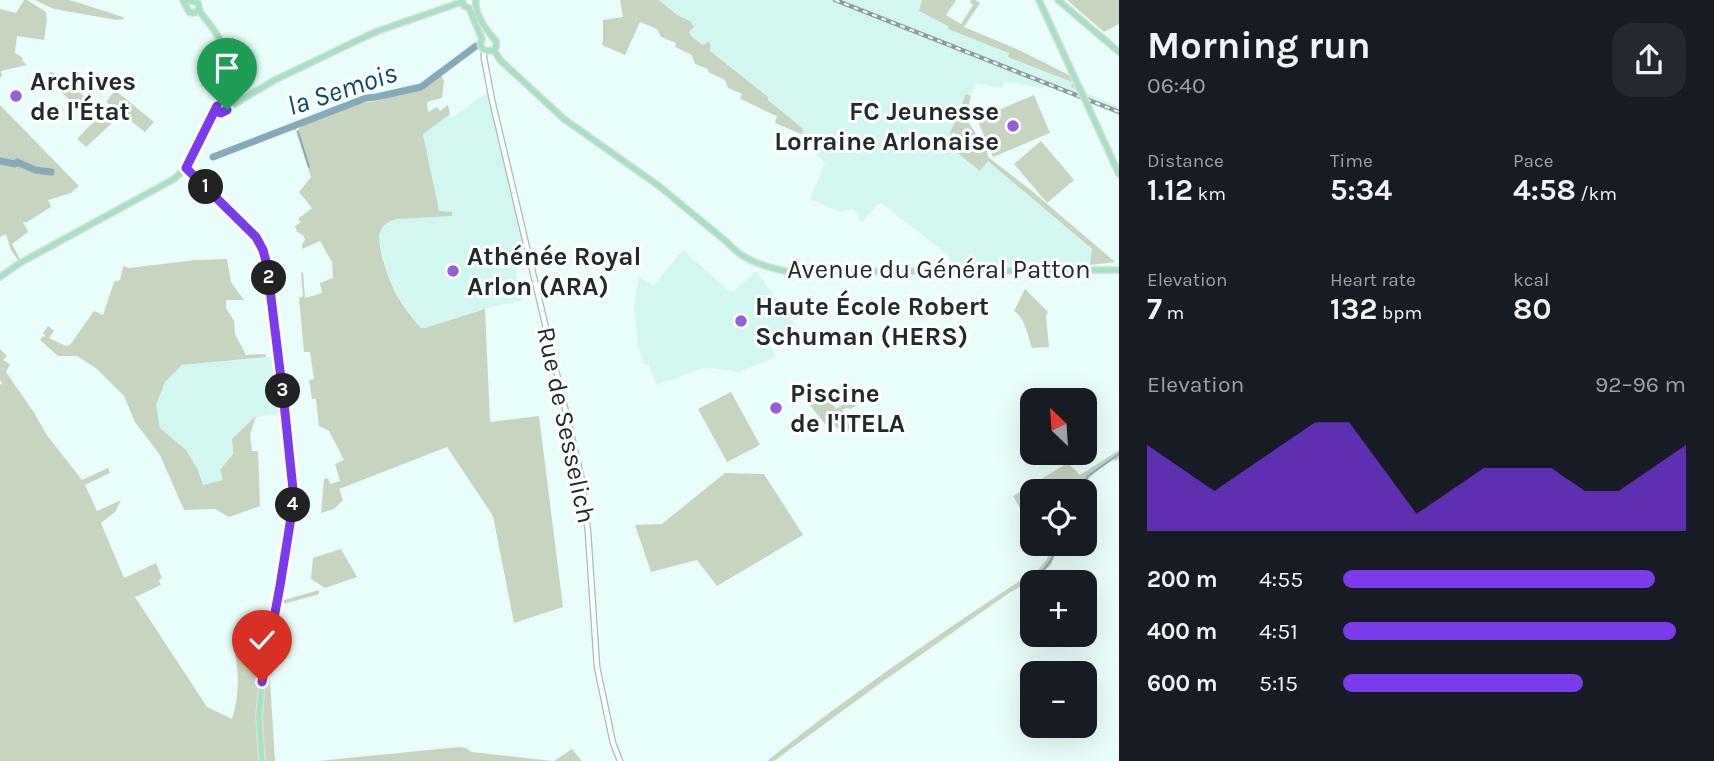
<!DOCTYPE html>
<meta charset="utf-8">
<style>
body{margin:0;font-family:Karla,sans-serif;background:#242831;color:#f1f3f6;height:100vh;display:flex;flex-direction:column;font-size:26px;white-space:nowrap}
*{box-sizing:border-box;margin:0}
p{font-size:23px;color:#9ea1a6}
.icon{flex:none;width:38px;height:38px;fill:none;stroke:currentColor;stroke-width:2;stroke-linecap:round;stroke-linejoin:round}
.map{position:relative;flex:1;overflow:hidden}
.drawer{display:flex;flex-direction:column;background:#171b24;width:595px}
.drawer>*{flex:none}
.needle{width:46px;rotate:335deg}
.fabs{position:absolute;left:1020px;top:388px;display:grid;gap:14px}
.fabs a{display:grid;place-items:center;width:77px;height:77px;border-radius:14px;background:#171b24;box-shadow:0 7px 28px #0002;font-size:35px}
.pin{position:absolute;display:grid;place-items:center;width:60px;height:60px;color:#fff;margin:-72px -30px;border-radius:50% 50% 50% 0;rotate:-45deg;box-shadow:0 0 7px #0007}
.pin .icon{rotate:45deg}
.km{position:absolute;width:35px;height:35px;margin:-18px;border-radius:50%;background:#222;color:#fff;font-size:19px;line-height:35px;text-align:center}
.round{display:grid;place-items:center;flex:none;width:74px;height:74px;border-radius:21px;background:#242831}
.head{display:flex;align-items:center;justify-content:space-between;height:119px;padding:0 28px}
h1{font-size:38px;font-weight:700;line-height:52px}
.metrics{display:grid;grid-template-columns:repeat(3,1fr);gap:10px;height:119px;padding:7px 28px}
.metrics div{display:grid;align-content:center}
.metrics b{font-size:30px;font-weight:700}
.metrics small{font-size:19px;font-weight:400}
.metrics p{font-size:19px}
.chart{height:196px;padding:14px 28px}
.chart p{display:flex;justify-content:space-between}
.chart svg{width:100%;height:126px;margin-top:7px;fill:#7c3aed;opacity:.7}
ul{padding:0 28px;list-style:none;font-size:23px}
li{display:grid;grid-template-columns:112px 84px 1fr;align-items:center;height:52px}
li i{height:18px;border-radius:9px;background:#7c3aed}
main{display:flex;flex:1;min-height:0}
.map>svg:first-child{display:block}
.built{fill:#d2f6f0}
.green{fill:#c7d5c0}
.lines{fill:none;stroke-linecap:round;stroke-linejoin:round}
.stream{stroke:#87aabb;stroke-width:2}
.river{stroke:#87aabb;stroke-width:7}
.minor-casing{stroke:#a4beb9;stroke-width:7}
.major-casing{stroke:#dbdddd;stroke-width:8}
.minor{stroke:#fff;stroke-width:4.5}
.major{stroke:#a4e2c2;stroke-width:5}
.rail-casing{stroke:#8d9d9a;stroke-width:4.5}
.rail{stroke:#fff;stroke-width:2;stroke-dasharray:5;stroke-linecap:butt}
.major-bridge-casing{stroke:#dbdddd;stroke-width:8;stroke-linecap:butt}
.major-bridge{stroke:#a4e2c2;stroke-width:5}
.route-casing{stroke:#fff;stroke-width:14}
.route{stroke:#7c3aed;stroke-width:9}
.poi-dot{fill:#945fd8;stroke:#fff;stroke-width:2.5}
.labels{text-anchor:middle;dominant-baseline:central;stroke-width:6;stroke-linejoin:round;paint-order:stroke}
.poi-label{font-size:26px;font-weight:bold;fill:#212b29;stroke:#fff;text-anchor:start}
.street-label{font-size:26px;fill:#212b29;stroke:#fff}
.water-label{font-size:28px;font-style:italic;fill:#054c66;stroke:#fff}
</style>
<main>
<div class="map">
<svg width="1119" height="761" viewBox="0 0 1119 761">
<rect width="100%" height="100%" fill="#e9fefa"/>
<path class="built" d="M659,0H922L919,11L949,26L948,29L1010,53L1008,56L1072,82L1071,87L1119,107V115L1044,85L1042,88L1005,82L1002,88L976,83L971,96L967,94L951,135L954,132L1092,250L1090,265L952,267L949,256L881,203L878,204L861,223L858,214L853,209L840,212L810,199L825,163L812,150L814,144L811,137L802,133L768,99V97L693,38L689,32L690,21L677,15Z
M491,92L529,259L514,263L523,300L480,310L425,328H421L397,296L387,272L379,240L380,231L389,221L439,212L423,133L450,114L451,118L485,94Z
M683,250L729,291H734L756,271L796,326L770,344L776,357L739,372L713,368L700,369L657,385L649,366L643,363L638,345L634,307L639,276L653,286Z
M275,357L282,414L256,417L232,439L233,454L220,470L223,480L203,485L198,470L186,450L160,428L156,405L165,382L182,365Z"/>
<path class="green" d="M24,0H27L46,12L47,19L44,40L17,36L15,53L23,58L22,60L27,65L1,71L2,77H0V9L16,13Z
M35,0H70L123,17L124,19L117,20L54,9Z
M620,0H659L677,15L690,21L694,27L689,32L693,38L703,45L708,42L710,43V51L768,97V100L803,129L802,133L811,138L775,123L777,116C764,111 753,104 740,99L742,94L728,88L725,80L708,72V69L695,64L692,55L675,47L676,43L661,37L657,29L640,22L625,55L602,45L603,40V20L623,17Z
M922,0H956L946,15L961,24L973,5L970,2L971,0H975L980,3L964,27L1019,50L1069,75L1075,89L1071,87L1072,82L1008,57L1009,53L948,29V26L919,11Z
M1067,0H1119V24L1104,32Z
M52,72L87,98L88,105L81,112L49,79V73Z
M441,75L444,81L442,98L427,102L428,112L437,107L440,111L448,105L450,114L423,134L439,211L452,212V216L397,219C389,221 383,224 380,232C376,246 390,283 397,296C404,307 412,318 421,328H425L485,309L490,422L539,416L563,607L514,623L493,516L447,447L339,489L343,500L334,509L321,513L324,479L328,478L330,484L340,481L335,464L344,460L329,431L319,426L316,399H312L309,380L314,379L310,352H304L299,298L303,296L301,273L303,272L305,298L322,293L320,283L333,278L332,262L320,241L302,249V244L305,240L303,235L297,232L295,226L301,222L298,219L312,208L299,192L311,177L296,131L304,125L362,103L377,101L419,88L427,85Z
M115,90L154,122L145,132L106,102Z
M966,94L971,96L966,118L987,152L988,157L1032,191L1115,262L1090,265L1092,249L988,161L980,171L949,146L956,135L954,132L949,136Z
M1034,95L1050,133L993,157L977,119Z
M0,105L79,186L71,193L48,200L51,207L27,222H23L28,232L12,244L20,259L18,260L11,250L6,234L0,237Z
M105,113L112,116V123L86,147L77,139L100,115Z
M1041,141L1074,180L1047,203L1014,164Z
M227,259L231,282L244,300H226V308L234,321L235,334L246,355L265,354L266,357L182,365L165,382L156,405L160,428L186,450L198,470L203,485L223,480L220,470L233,454L232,439L256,416L250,435L252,451H258L260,506L229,517L215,509L184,510L160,455L135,422L124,396L97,369L77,356H58L40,340L43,336L46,337L43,333L48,326L54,331L49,338L66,346L70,345L94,311L103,315L114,282L120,280L123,267L124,266L129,268L196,260Z
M1025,289L1048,312L1046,316L1049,347L1032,348C1027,335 1026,319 1014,311Z
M0,349L7,356L3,360L10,364L6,372L35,414L46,434L82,480L108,468L110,473L85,485L97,511L121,500L115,512L101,523L124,578L156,563L162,578L159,580L161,585L135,597L207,707L232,719C240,694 239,669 233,644L264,645L272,601H281L319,590V594L280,605L270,664V680L275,761H0V385L2,383L0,380Z
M731,392L760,445L727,462L698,409Z
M825,393L836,409L853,398L857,405L851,409L846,408L842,410L848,416V422L850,429L843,434L830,421L825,424L809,404Z
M1119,450V459L1115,461L1113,459C1099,469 1088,476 1080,492H1032V529L1013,496L1068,463L1080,475Z
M725,473L764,474L803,535L717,586L697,560L651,572L635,525L662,524Z
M1041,544H1059L1051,565L1035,580L1036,583H1032V588L1027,583L1009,593L882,682L774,761H767C848,696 935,637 1021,580C1033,576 1042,567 1048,557Z
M341,549L357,577L325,588L311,579L313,558Z
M459,747L466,748L471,752L554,761L572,749L582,761H318Z"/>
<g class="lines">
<path class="stream" d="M293,126L295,129
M298,132L309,167
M1079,492L1088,476L1119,454
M1035,583L1032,579C1042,572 1050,565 1054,554"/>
<path class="river" d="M213,157L366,98L376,97L421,87L476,46
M0,161L15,164L17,162L35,170L51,172"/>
<defs>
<path id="minor" d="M484,50V58L492,100L582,480L588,532L597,667L613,743L620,761"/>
<path id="major" d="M183,0L189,12L194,13L198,10
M188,0L198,3C200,16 204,16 211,26C233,54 231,76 216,108
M462,0L464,6L469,8L482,39C479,44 481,49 486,51L494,50
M476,0C474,15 487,31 496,41V47L494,50
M1039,0L1078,85
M1058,0L1119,52
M494,50L500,60L564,119L659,186L728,243
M1087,104L1119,174
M217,106L216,111L221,112L273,81L358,40L378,31L462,2
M186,168L256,237L263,250L267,265L284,405L294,499L262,682L259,717L262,761
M727,242C743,261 766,267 789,272L1119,270
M0,277L20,263L174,179L186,168L211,117L215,119"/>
</defs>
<use href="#minor" class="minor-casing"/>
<use href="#major" class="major-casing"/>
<use href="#minor" class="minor"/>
<use href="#major" class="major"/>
<defs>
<path id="rail" d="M835,0L1119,112"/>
</defs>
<use href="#rail" class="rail-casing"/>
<use href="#rail" class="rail"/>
<defs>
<path id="major-bridge" d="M1078,85L1087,104"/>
</defs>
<use href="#major-bridge" class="major-bridge-casing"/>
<use href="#major-bridge" class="major-bridge"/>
</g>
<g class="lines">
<defs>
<path id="route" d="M227,110L221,113L216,111L217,106L186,168L256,237L263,250L267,265L284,403L294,499L280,586L262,682"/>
</defs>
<use href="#route" class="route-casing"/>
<use href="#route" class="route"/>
</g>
<g class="poi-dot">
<circle cx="16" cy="96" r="7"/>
<circle cx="1013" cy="126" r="7"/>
<circle cx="453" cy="271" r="7"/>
<circle cx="741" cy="321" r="7"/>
<circle cx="776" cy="408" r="7"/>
</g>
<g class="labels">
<g class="poi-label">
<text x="30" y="81">Archives<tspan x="30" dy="30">de l'État</tspan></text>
<text x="999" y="111" text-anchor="end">FC Jeunesse<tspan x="999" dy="30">Lorraine Arlonaise</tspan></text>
<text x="467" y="256">Athénée Royal<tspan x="467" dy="30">Arlon (ARA)</tspan></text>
<text x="755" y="306">Haute École Robert<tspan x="755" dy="30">Schuman (HERS)</tspan></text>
<text x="790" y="393">Piscine<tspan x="790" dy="30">de l'ITELA</tspan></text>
</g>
<g class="street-label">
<text x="939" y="269">Avenue du Général Patton</text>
<text transform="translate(566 425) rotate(78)">Rue de Sesselich</text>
</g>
<g class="water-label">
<text transform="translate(342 89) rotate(-18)">la Semois</text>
</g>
</g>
</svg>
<div class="fabs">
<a><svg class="needle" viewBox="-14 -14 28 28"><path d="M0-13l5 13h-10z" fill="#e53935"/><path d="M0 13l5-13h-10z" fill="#9ea1a6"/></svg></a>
<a><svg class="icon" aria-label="locate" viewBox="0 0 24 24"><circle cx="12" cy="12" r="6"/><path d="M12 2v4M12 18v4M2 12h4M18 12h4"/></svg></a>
<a>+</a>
<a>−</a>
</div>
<div class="pin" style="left:227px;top:110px;background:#1e9e55"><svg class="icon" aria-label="arrive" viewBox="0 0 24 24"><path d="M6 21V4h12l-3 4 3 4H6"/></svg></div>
<div class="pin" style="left:262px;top:682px;background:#d93025"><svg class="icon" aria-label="check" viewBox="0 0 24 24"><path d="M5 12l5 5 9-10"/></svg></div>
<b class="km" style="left:206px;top:187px">1</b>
<b class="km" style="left:269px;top:278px">2</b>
<b class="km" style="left:283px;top:391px">3</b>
<b class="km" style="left:293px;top:505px">4</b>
</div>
<section class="drawer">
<div class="head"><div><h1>Morning run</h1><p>06:40</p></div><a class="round"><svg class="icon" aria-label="share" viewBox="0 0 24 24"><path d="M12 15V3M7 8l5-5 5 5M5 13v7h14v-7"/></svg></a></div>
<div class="metrics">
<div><p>Distance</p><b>1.12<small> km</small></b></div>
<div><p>Time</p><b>5:34</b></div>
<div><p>Pace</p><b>4:58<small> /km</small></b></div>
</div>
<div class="metrics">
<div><p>Elevation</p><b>7<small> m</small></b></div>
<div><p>Heart rate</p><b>132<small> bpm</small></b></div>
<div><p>kcal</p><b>80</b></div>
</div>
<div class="chart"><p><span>Elevation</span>92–96 m</p>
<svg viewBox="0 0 160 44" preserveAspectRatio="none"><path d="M0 44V14L10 22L20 30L30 22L40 14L50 6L60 6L70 22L80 38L90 30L100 22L110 22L120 22L130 30L140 30L150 22L160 14V44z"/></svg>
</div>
<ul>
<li><b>200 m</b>4:55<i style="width:91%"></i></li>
<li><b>400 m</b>4:51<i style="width:97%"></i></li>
<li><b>600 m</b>5:15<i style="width:70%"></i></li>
</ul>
</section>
</main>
